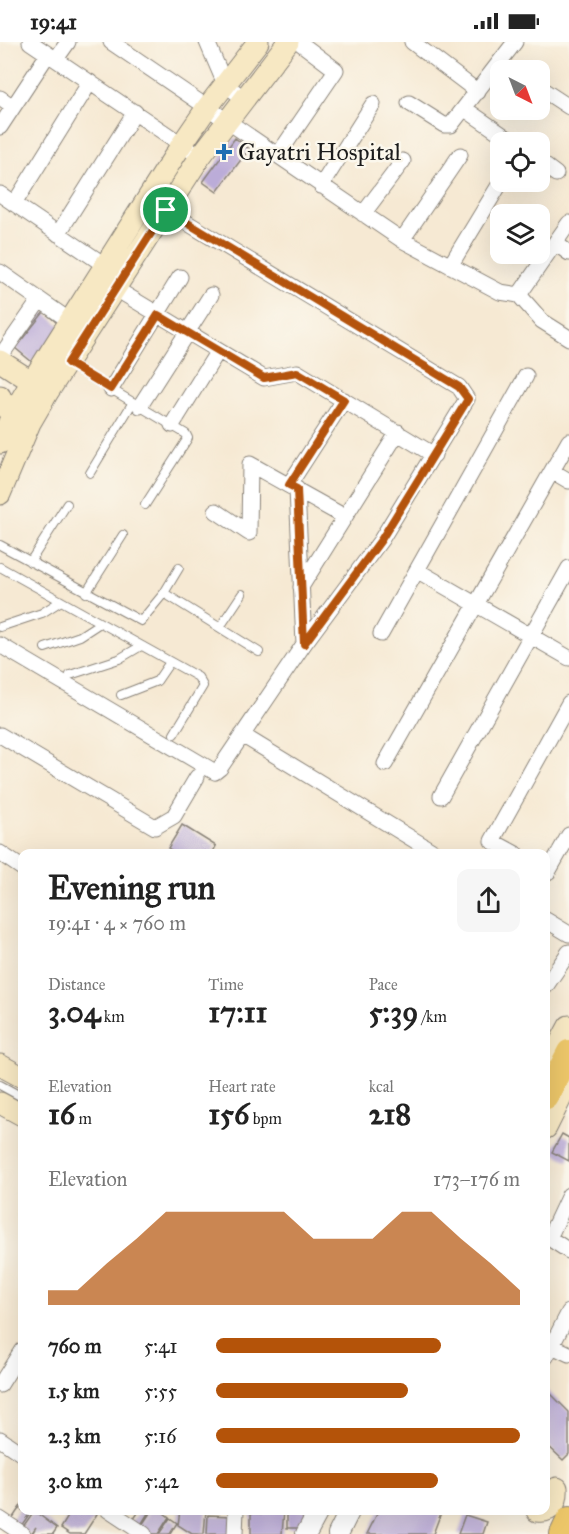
<!DOCTYPE html>
<meta charset="utf-8">
<style>
body{margin:0;font-family:"IM FELL Great Primer",serif;background:#f6f6f6;color:#222;height:100vh;display:flex;flex-direction:column;font-size:22px;white-space:nowrap}
*{box-sizing:border-box;margin:0}
p{font-size:20px;color:#767676}
.icon{flex:none;width:33px;height:33px;fill:none;stroke:currentColor;stroke-width:2;stroke-linecap:round;stroke-linejoin:round}
.map{position:relative;flex:1;overflow:hidden}
.details{position:absolute;left:18px;top:807px;width:532px;height:666px;display:flex;flex-direction:column;background:#fff;border-radius:12px;box-shadow:0 6px 24px #0002}
.details>*{flex:none}
.needle{width:39px;rotate:138deg}
.tools{position:absolute;left:490px;top:18px;display:grid;gap:12px}
.tools a{display:grid;place-items:center;width:60px;height:60px;border-radius:12px;background:#fff;box-shadow:0 6px 24px #0002;font-size:30px}
.pin{position:absolute;display:grid;place-items:center;width:51px;height:51px;color:#fff;margin:-26px;border:3px solid #fff;border-radius:50%;box-shadow:0 2px 6px #0007}
.round{display:grid;place-items:center;flex:none;width:63px;height:63px;border-radius:12px;background:#f6f6f6}
.head{display:flex;align-items:center;justify-content:space-between;height:102px;padding:0 30px}
h1{font-size:33px;font-weight:800;line-height:45px}
.figures{display:grid;grid-template-columns:repeat(3,1fr);gap:9px;height:102px;padding:6px 30px}
.figures div{display:grid;align-content:center}
.figures b{font-size:30px;font-weight:800}
.figures small{font-size:16px;font-weight:400}
.figures p{font-size:16px}
.chart{height:168px;padding:12px 30px}
.chart p{display:flex;justify-content:space-between}
.chart svg{width:100%;height:108px;margin-top:6px;fill:#b45309;opacity:.7}
ul{padding:0 30px;list-style:none;font-size:20px}
li{display:grid;grid-template-columns:96px 72px 1fr;align-items:center;height:45px}
li i{height:15px;border-radius:8px;background:#b45309}
.status{display:flex;justify-content:space-between;align-items:center;height:42px;padding:0 30px;background:#fff;direction:ltr}
.status svg{height:16px;fill:currentColor}
.map>svg:first-child{display:block}
.building{fill:#bbacd8}
.lines{fill:none;stroke-linecap:round;stroke-linejoin:round}
.service-casing{stroke:#898278;stroke-width:10}
.minor-casing{stroke:#898278;stroke-width:17}
.tertiary-casing{stroke:#898278;stroke-width:22}
.secondary-casing{stroke:#898278;stroke-width:23}
.primary-casing{stroke:#898278;stroke-width:26}
.service{stroke:#fff;stroke-width:8}
.minor{stroke:#fff;stroke-width:15}
.tertiary{stroke:#fff;stroke-width:20}
.secondary{stroke:#f7e8c3;stroke-width:21}
.primary{stroke:#ecc669;stroke-width:24}
.route-casing{stroke:#fff;stroke-width:12}
.route{stroke:#b45309;stroke-width:8}
.poi-dot{fill:#1f6fb2;stroke:#fbf7ec;stroke-width:2}
.labels{text-anchor:middle;dominant-baseline:central;stroke-width:5;stroke-linejoin:round;paint-order:stroke}
.poi-label{font-size:24px;fill:#1c1c1c;stroke:#fbf7ec;text-anchor:start}
</style>
<div class="status"><b>19:41</b><svg viewBox="0 0 49 12"><path d="M0 12V9h3v3zM5 12V6h3v6zM10 12V3h3v9zM15 12V0h3v12zM26 1h20v11H26zM47 4h2v5h-2z"/></svg></div>
<div class="map">
<svg width="569" height="1492" viewBox="0 0 569 1492">
<rect width="100%" height="100%" fill="#fbf7ec"/>
<filter id="ink" filterUnits="userSpaceOnUse"><feTurbulence type="fractalNoise" baseFrequency=".0167" numOctaves="2"/><feDisplacementMap in="SourceGraphic" scale="12" xChannelSelector="R" yChannelSelector="G"/><feConvolveMatrix kernelMatrix="1 2 1 2 8 2 1 2 1" color-interpolation-filters="sRGB"/></filter>
<filter id="wash" filterUnits="userSpaceOnUse"><feTurbulence type="fractalNoise" baseFrequency=".008" numOctaves="4" result="noise"/><feDisplacementMap in="SourceGraphic" scale="24" xChannelSelector="R" yChannelSelector="G"/><feGaussianBlur stdDeviation="1.35" result="paint"/><feColorMatrix in="noise" values="0 0 0 0 0 0 0 0 0 0 0 0 0 0 0 0 0 1.4 0 .05"/><feComposite in="paint" operator="in"/></filter>
<g filter="url(#wash)">
<rect width="100%" height="100%" fill="#f6e9d3"/>
<g id="blocks">
<path class="building" d="M235,96L249,107L217,150L203,140Z
M44,270L62,285L32,320L15,306Z
M182,783L216,804L212,812H177L168,806Z
M562,1092L569,1096V1119L552,1110Z
M546,1347L569,1370V1412L563,1418L546,1402Z
M22,1462V1468H32L19,1487L10,1480Z
M72,1468H91L97,1472L84,1492H70L61,1486Z
M140,1468H150L139,1486L131,1481Z
M152,1468H160L169,1475L158,1492H147L140,1486Z
M180,1468H206L204,1492H192L178,1483Z
M256,1468H284L282,1492H251V1471L268,1472Z
M287,1468H312L305,1486H287Z
M379,1468H442L433,1492H367Z
M34,1469L57,1486L53,1492H32L36,1485L31,1492L20,1489Z
M208,1473L232,1474L231,1492H207Z
M465,1473L487,1480L483,1492H458Z
M170,1476L177,1481L170,1492H159Z"/>
</g>
</g>
<g filter="url(#ink)">
<use href="#blocks" fill-opacity="0" stroke="#898278" stroke-width="1.5"/>
<g class="lines">
<defs>
<path id="service" d="M69,322L186,392L188,396L145,463
M90,431L133,360
M0,503L141,579L164,551L179,526
M30,520L67,462
M0,525L198,635L203,644L174,692
M86,551L123,493
M164,551L259,610
M0,585L42,571L61,559
M220,585L242,552
M45,606L80,594L100,581
M70,633L119,617L141,604
M121,653L157,639L170,620
M0,1043L22,1055"/>
<path id="minor" d="M30,0L190,108
M111,0L402,198L500,250L519,253L555,201L569,211
M207,0L225,42L243,56
M412,0L478,50
M56,17L68,0
M540,46L569,65
M0,56L13,65
M409,61L444,83H451L515,0
M465,67L513,100
M0,85L48,12
M278,113L336,28L299,0
M540,120L556,132
M321,144L373,62
M0,152L106,224
M14,162L90,40
M363,172L403,119
M58,192L135,70
M402,198L460,113
M555,201L569,181
M450,224L498,145
M0,230L70,279
M116,247L264,336L297,330L434,413
M519,253L542,279L569,296
M0,315L39,259
M111,347L180,235
M140,364L211,253
M172,383L218,309
M552,429L569,439
M289,443L344,358
M297,447L304,602
M216,469L249,491L250,422L345,475
M418,529L569,616
M301,545L398,390
M381,592L526,334
M0,603L215,730L220,726L304,602L381,498L467,357L459,345L166,168
M0,693L155,785L174,774L197,735
M242,693L437,812
M385,722L569,399
M441,754L569,526
M0,811L22,826
M516,812L492,799L569,661
M546,828L548,830L569,793
M546,878L569,892
M546,944L569,910
M569,1153L549,1196L569,1209
M546,1301L569,1312
M546,1315L569,1270
M0,1343L22,1308
M0,1397L22,1412
M108,1468L144,1492
M0,1477L23,1492
M235,1492L236,1468"/>
<path id="tertiary" d="M306,1492L319,1468
M338,1492L350,1468"/>
<path id="secondary" d="M0,319L42,346
M0,354L5,366
M0,401L13,371L32,339L182,102L206,67L258,0
M0,452L30,381L48,350L200,115L288,0
M0,1023L22,1035
M546,1027L569,984
M0,1061L22,1073
M546,1086L569,1040
M537,1469C552,1471 558,1460 557,1446"/>
<path id="primary" d="M546,1055L569,1010
M562,1492L569,1477"/>
</defs>
<use href="#service" class="service-casing"/>
<use href="#minor" class="minor-casing"/>
<use href="#tertiary" class="tertiary-casing"/>
<use href="#secondary" class="secondary-casing"/>
<use href="#primary" class="primary-casing"/>
<use href="#service" class="service"/>
<use href="#minor" class="minor"/>
<use href="#tertiary" class="tertiary"/>
<use href="#secondary" class="secondary"/>
<use href="#primary" class="primary"/>
</g>
</g>
<g class="lines" filter="url(#ink)">
<defs>
<path id="route" d="M166,168L459,345L468,357L381,498L304,602L297,447L289,443L344,358L297,330L264,336L158,273L111,347L68,321Z"/>
</defs>
<use href="#route" class="route-casing"/>
<use href="#route" class="route"/>
</g>
<path class="poi-dot" d="M221 101h6v6h6v6h-6v6h-6v-6h-6v-6h6z"/>
<g class="labels">
<g class="poi-label">
<text x="238" y="110">Gayatri Hospital</text>
</g>
</g>
</svg>
<div class="tools">
<a><svg class="needle" viewBox="-14 -14 28 28"><path d="M0-13l5 13h-10z" fill="#e53935"/><path d="M0 13l5-13h-10z" fill="#767676"/></svg></a>
<a><svg class="icon" aria-label="locate" viewBox="0 0 24 24"><circle cx="12" cy="12" r="6"/><path d="M12 2v4M12 18v4M2 12h4M18 12h4"/></svg></a>
<a><svg class="icon" aria-label="layers" viewBox="0 0 24 24"><path d="M12 4l9 5-9 5-9-5zM3 14l9 5 9-5"/></svg></a>
</div>
<div class="pin" style="left:166px;top:168px;background:#1e9e55"><svg class="icon" aria-label="arrive" viewBox="0 0 24 24"><path d="M6 21V4h12l-3 4 3 4H6"/></svg></div>
<section class="details">
<div class="head"><div><h1>Evening run</h1><p>19:41 · 4 × 760 m</p></div><a class="round"><svg class="icon" aria-label="share" viewBox="0 0 24 24"><path d="M12 15V3M7 8l5-5 5 5M5 13v7h14v-7"/></svg></a></div>
<div class="figures">
<div><p>Distance</p><b>3.04<small> km</small></b></div>
<div><p>Time</p><b>17:11</b></div>
<div><p>Pace</p><b>5:39<small> /km</small></b></div>
</div>
<div class="figures">
<div><p>Elevation</p><b>16<small> m</small></b></div>
<div><p>Heart rate</p><b>156<small> bpm</small></b></div>
<div><p>kcal</p><b>218</b></div>
</div>
<div class="chart"><p><span>Elevation</span>173–176 m</p>
<svg viewBox="0 0 160 44" preserveAspectRatio="none"><path d="M0 44V38L10 38L20 27L30 17L40 6L50 6L60 6L70 6L80 6L90 17L100 17L110 17L120 6L130 6L140 17L150 27L160 38V44z"/></svg>
</div>
<ul>
<li><b>760 m</b>5:41<i style="width:74%"></i></li>
<li><b>1.5 km</b>5:55<i style="width:63%"></i></li>
<li><b>2.3 km</b>5:16<i style="width:100%"></i></li>
<li><b>3.0 km</b>5:42<i style="width:73%"></i></li>
</ul>
</section>
</div>
